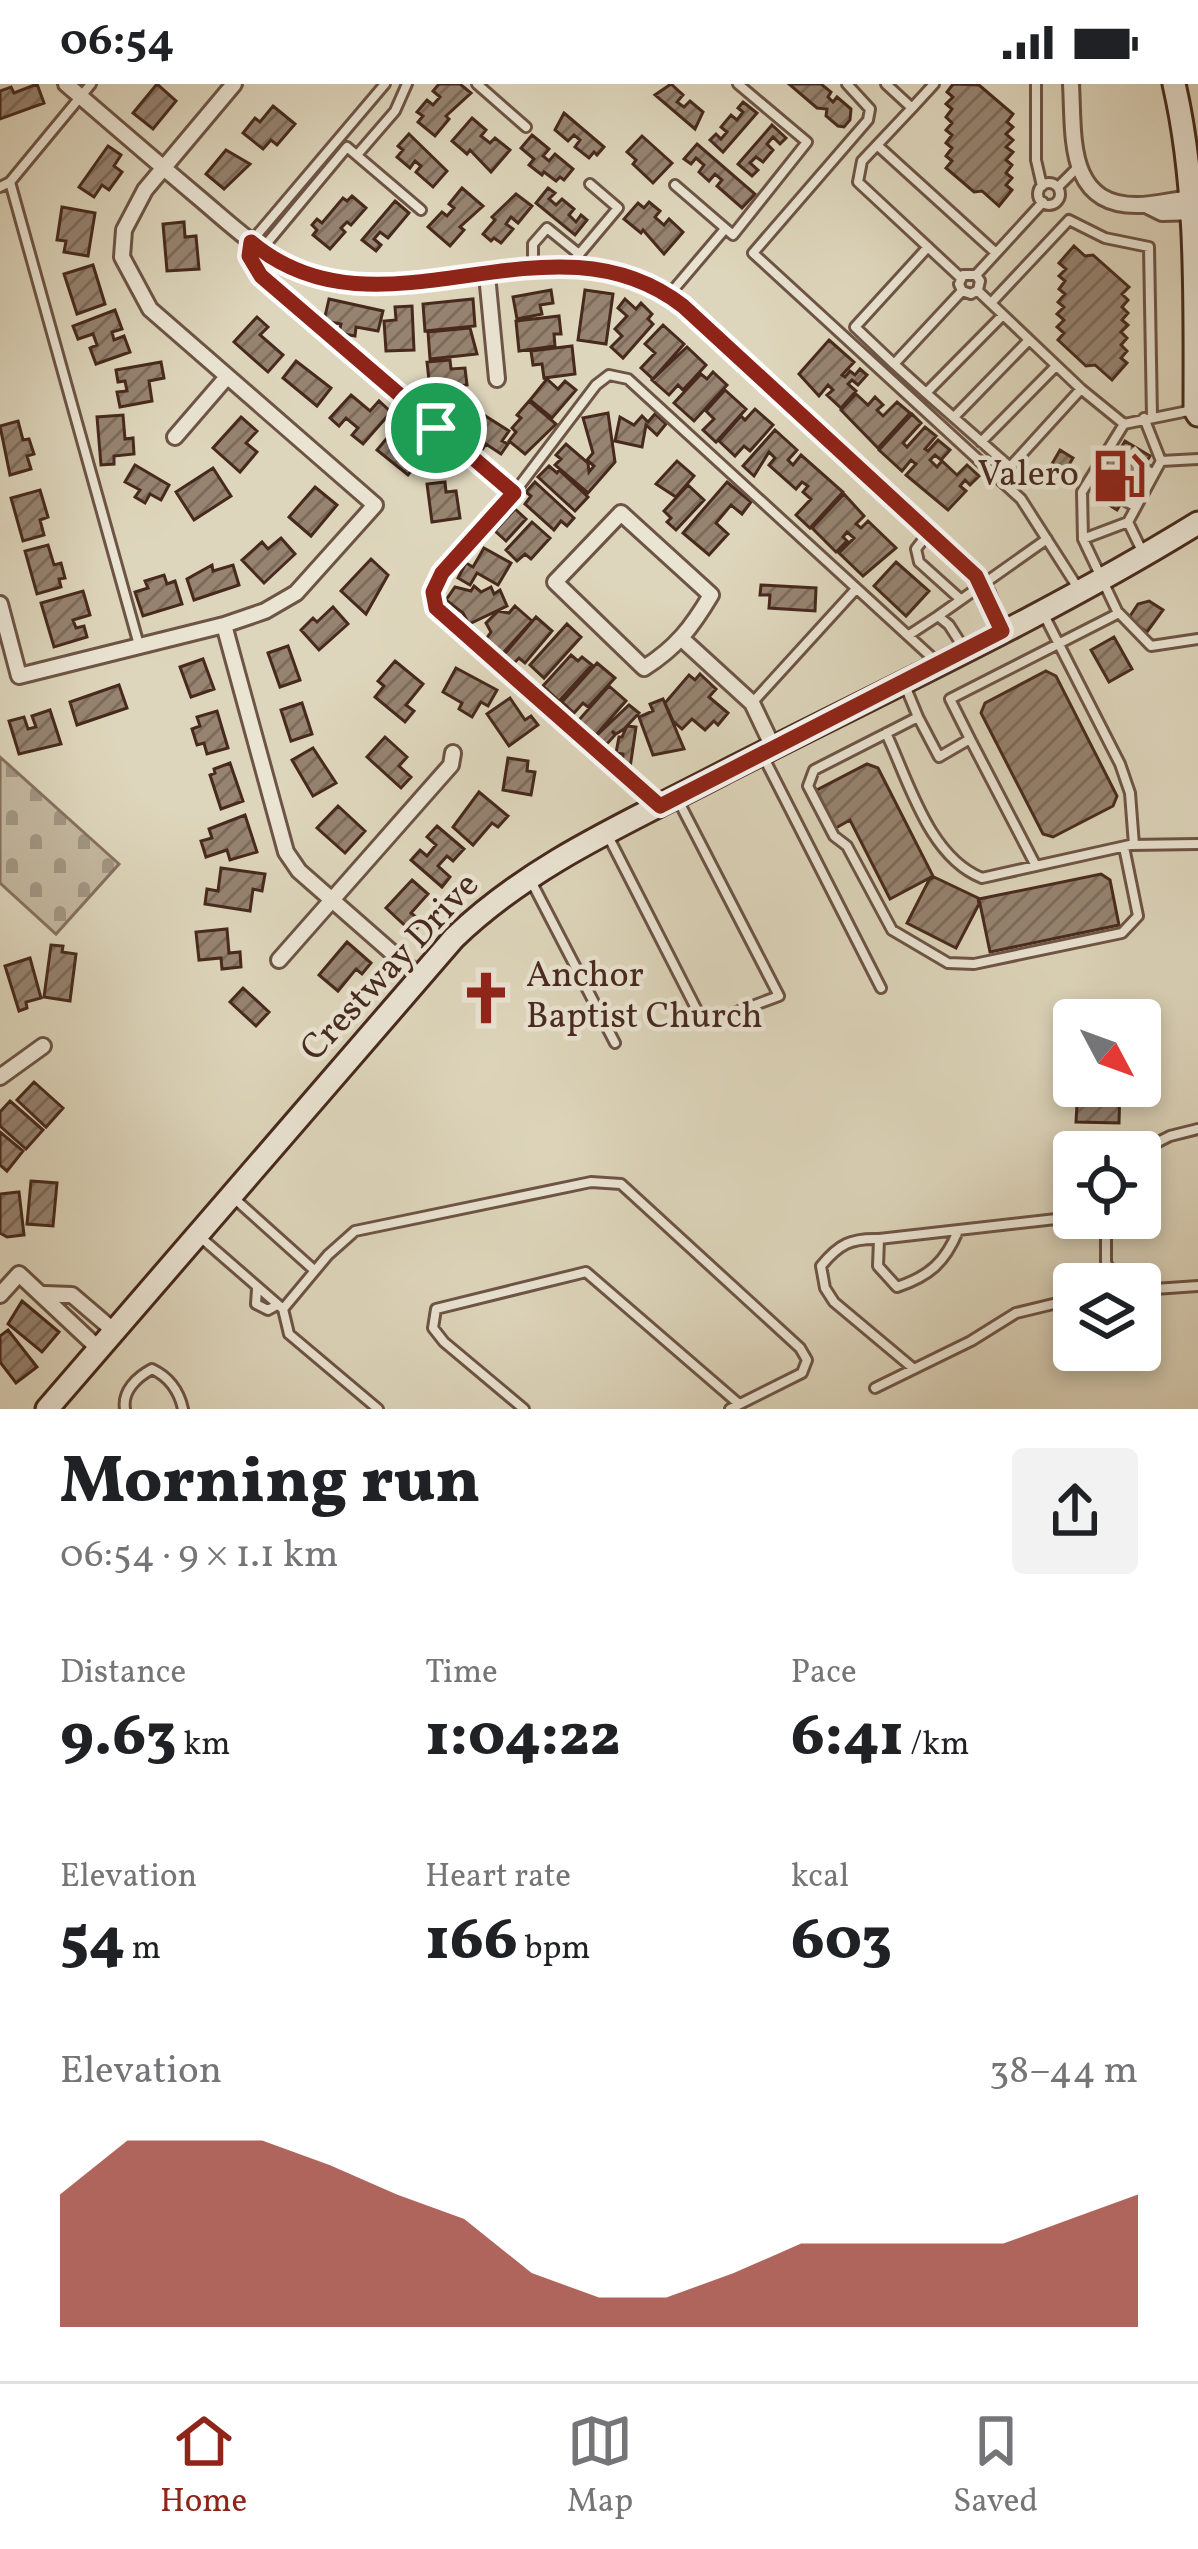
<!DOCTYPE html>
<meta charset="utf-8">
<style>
body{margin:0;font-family:Vollkorn,serif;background:#f2f2f2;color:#202124;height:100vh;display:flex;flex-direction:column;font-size:45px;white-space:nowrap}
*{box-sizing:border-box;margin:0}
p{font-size:39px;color:#757577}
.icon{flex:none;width:66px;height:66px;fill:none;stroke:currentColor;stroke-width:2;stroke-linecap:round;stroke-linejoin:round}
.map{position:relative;height:1325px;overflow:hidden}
.panel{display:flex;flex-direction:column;background:#fff;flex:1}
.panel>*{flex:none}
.needle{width:78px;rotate:131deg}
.buttons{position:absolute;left:1053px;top:915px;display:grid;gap:24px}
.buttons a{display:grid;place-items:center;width:108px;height:108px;border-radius:12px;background:#fff;box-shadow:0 6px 18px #0003;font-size:60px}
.pin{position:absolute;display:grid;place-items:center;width:102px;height:102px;color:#fff;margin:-51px;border:6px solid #fff;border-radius:50%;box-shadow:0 3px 12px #0007}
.round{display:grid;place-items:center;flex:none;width:126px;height:126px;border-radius:12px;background:#f2f2f2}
.head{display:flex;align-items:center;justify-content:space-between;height:204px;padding:0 60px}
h1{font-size:66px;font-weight:800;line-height:90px}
.figures{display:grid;grid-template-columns:repeat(3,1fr);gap:18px;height:204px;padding:12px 60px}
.figures div{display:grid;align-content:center}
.figures b{font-size:60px;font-weight:800}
.figures small{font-size:33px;font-weight:400}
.figures p{font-size:33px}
.chart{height:336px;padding:24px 60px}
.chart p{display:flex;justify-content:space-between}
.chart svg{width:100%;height:216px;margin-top:12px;fill:#8f2418;opacity:.7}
.status{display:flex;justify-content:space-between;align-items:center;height:84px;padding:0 60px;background:#fff;direction:ltr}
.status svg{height:33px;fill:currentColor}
.menu{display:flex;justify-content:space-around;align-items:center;height:168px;border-top:3px solid #e0e0e0;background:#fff;font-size:33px;color:#757577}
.menu a{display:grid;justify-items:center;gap:6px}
.menu .active{color:#8f2418}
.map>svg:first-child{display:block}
.cemetery{fill:url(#cemetery-stones);stroke:#86715f;stroke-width:3}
.building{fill:url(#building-hatch);stroke:#47291d;stroke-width:3}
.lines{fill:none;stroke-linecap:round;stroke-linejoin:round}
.service-casing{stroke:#6d5445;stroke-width:14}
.minor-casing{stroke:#6d5445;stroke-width:20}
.secondary-casing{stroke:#47291d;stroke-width:27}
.service{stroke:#eae4d3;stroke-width:8}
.minor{stroke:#eae4d3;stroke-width:14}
.secondary{stroke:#eae4d3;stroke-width:21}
.route-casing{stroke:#fff;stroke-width:24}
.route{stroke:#8f2418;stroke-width:15}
.labels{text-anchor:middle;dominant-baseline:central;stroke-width:9;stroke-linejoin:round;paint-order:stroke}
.poi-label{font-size:36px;fill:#47291d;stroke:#eae4d3;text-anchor:end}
.street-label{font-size:36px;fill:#47291d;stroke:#eae4d3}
</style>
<div class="status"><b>06:54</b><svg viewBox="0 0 49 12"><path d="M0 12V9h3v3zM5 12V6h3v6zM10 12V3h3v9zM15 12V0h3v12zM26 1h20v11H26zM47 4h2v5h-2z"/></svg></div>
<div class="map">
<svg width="1198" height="1325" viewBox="0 0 1198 1325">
<defs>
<pattern id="cemetery-stones" width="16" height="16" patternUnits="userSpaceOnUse" patternTransform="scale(3)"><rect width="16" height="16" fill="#c4b9a1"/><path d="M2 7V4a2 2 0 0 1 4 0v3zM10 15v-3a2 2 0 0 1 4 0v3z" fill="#a19683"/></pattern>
<pattern id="building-hatch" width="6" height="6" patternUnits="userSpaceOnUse" patternTransform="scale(3)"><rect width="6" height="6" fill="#968370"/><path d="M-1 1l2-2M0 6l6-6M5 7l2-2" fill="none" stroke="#7c6b5b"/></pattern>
</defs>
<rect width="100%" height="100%" fill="#ded6bc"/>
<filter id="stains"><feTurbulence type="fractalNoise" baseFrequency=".00167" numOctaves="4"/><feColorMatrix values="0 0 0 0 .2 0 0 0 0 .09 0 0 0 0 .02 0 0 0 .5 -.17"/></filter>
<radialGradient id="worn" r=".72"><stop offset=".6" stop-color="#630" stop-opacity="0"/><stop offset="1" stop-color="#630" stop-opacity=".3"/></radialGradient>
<path class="cemetery" d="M0,673L119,780L56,850L0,799Z"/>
<path class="building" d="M37,0L44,19L0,35V7L11,3L14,9Z
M157,0L176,17L153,45L133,29Z
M439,0H460L471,9L446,32L449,35L435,52L418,38L423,32L417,28L427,16L433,21L440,13L433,7Z
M671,0L683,11L677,18L684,23L690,17L703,28L695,45L655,11Z
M789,0H821L831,8L828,13L833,18L837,13L851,25L850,36L844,43L838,42L826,32L827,25L817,24Z
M953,0L979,1L1013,30L1007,38L1013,43L1006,50L1013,56L1006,63L1013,68L1006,76L1012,81L1006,89L1012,94L1006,101L1012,106L999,122L982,107L974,108L946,84L952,77L946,72L952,64L946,59L952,51L946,46L952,39L946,33L952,25L946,20L953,13L947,8Z
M743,18L757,29L723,68L710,56L716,50L721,55L727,48L721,43L731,31L737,36L743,28L738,24Z
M273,22L295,40L277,61L271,56L263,65L243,49L255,34L260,38Z
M564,29L604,63L597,71L594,68L589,74L575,63L580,56L574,51L568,57L555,46Z
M472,34L486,46L481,52L490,59L495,54L510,66L491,88L470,66L467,70L452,57Z
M772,41L786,54L780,60L773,53L767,60L773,66L763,78L756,73L750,79L758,86L752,92L738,80Z
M409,50L447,87L433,103L416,88L421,82L415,77L410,84L397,73L403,66L398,62Z
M532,51L549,65L543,72L549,77L555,70L573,85L564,96L560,93L556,97L544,88L542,91L529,81L534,75L521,64Z
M642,52L672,79L653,99L633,80L636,76L627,68Z
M697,60L755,110L742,124L717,102L722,96L715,90L709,97L699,88L704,81L696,74L691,80L684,75Z
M108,62L121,71L114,82L122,88L109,106L102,101L94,113L79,103Z
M226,66L250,80L224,105L206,90Z
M462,104L483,122L460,143L464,146L450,162L428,143L442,128L447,132L454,124L449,120Z
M548,104L555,109L549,115L556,121L562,115L574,125L569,131L576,138L581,131L587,136L575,151L536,119Z
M516,110L532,122L518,139L511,133L506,140L513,145L501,159L494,154L491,157L483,150L495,136L492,133Z
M352,112L366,124L351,141L347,138L341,144L345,148L330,165L313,151L317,146L312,141L317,135L322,139L343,114L347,117Z
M395,117L409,129L388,154L380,148L374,155L381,161L376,167L362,156Z
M649,118L660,127L655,133L664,141L669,135L683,148L664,170L643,146L641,149L624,135L638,119L644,124Z
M62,123L95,129L88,172L64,168L66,157L57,156Z
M184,138L185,153L196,152L199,185L167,187L163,140Z
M1074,162L1085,172L1093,171L1129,203L1122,210L1128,216L1122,223L1128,229L1122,236L1128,241L1121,248L1127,254L1121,261L1127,267L1121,274L1127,279L1112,296L1095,281L1086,282L1058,256L1064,249L1057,243L1064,236L1057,230L1064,223L1058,218L1065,210L1059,205L1065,197L1059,192L1066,185L1059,179Z
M93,181L105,220L77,230L64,190Z
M551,206L553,219L540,221L542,230L517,235L513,213Z
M585,206L613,210L606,260L578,256Z
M329,215L383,227L378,247L356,243L355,252L339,249L341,240L324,237Z
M473,215L475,242L425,247L423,220Z
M625,215L636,225L641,219L652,230L648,235L653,240L623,274L611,263L622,252L615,245L627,232L618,224Z
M412,222L414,266L386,267L384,237L396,236L395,223Z
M115,226L122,245L112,248L114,256L124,252L130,268L96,280L90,264L97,261L93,250L78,255L73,242Z
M559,232L561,250H554L555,262L519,267L516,237Z
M257,233L268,243L260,251L283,271L268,288L234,258Z
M663,241L684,260L653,295L641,284L655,269L645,260Z
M470,244L477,270L430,275L428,248Z
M829,256L854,278L842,291L845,293L850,287L855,291L860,285L867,291L858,301L852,296L848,300L856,307L841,324L827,311L833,306L828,301L819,312L799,290Z
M572,262L575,290L544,294L542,280L533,281L531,267Z
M687,263L706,281L683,306L678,301L669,311L652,296Z
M450,276L451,285L465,284L467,301L430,305L427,278Z
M296,277L331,304L317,322L283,294Z
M161,278L164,294L149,297L152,317L120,323L117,308L127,307L125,297L118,298L116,286Z
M713,288L727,301L694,337L674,319L701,290L707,295Z
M547,295L558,305L565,297L576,306L552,334L530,316Z
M446,305L458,316L464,310L478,323L456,347L429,323Z
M725,306L746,325L716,358L703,346L714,335L706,327Z
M856,310L868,321L875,313L883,321L877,326L883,332L897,318L910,329L878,364L841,326Z
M351,311L370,327L379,317L391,328L363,360L352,351L358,344L346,334L339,342L330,334Z
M529,317L556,340L525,370L509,357L516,348L512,344L521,334L517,331Z
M755,325L773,341L750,367L744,362L735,372L719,357L741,332L745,336Z
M476,326L509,347L502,357L508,360L501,370L486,360L482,366L460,352Z
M608,329L615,378L588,409L555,381L561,375L556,371L566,360L588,379L589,388L594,382L587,376L593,369L583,334Z
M655,330L666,340L657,351L646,341L642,363L615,357L620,333L634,341L642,332L648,338Z
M912,330L921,339L903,359L907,363L925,343L936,352L925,365L928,367L938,356L950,366L941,376L935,371L930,376L937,383L942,377L957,391L967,381L979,392L970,401L965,396L960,402L966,407L948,426L906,391L916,380L911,376L902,387L879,366Z
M123,331L125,355L133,354L134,370L114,372V380L101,381L97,333Z
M241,333L257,347L246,359L257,368L240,388L213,364Z
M402,336L413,345L408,352L427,368L408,391L377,366Z
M18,337L23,356L29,355L34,370L27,372L31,385L10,391L0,342Z
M775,346L797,366L788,376L793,381L801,371L843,408L810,444L796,431L811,415L803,408L808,402L802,398L796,405L769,381L775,374L769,368L754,392L743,382Z
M1125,357L1150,372L1117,426L1094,411L1104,394L1098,390L1108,373L1114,376Z
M1060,366L1073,374L1058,399L1045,392Z
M677,377L694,392L676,413L656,400Z
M135,381L169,401L161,416L150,410L145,419L135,413L140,406L125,398Z
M549,382L557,389L559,386L588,413L575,427L538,393Z
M213,384L231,412L194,436L176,408Z
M445,398L446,408L456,407L460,434L432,438L427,400Z
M535,398L574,434L567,442L561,437L554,446L525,420L531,412L526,408Z
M727,398L751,418L742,430L731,421L716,439L728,450L709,471L683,449Z
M688,401L704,416L676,446L667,438L671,434L664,427Z
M315,403L337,421L311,452L289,433Z
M40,406L48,433L40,436L44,451L23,457L11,414Z
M844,410L864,432L856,440L861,444L868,437L896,464L863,492L839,469L854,454L847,448L843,453L847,457L836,468L812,444Z
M515,425L526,435L506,457L495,447Z
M532,438L550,454L531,475L525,470L517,477L506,466Z
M281,454L295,470L264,499L242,476L262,458L268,465Z
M48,461L54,481L61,479L65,494L59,495L61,503L37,510L25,467Z
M484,464L511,479L498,501L477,489L470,501L458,494L466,479L473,483Z
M371,475L388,491L366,530L341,507Z
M896,478L929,507L906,532L874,502Z
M212,481L213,487L233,481L239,501L194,516L187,495Z
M164,491L167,500L175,497L182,520L143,532L135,508L148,504L145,497Z
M761,501L816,504L815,527L769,524L770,511H760Z
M474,502L481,508L491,503L494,510L500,506L507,522L469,540L463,529L446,516L455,503L471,507Z
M83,507L90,531L73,536L76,544L84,542L87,553L54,563L41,519Z
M1149,517L1163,526L1147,548L1128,535L1138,520Z
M515,522L532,537L502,570L486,555L491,548L486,539L498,527L509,529Z
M333,523L348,540L319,566L301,546L313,534L317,538Z
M536,533L552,547L525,579L519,574L514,579L504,571Z
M567,540L581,553L544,594L530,581Z
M1114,553L1132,585L1109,598L1091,566Z
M288,562L300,596L280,603L268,569Z
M571,571L578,577L582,573L592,581L559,617L543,602Z
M203,575L214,605L191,613L180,583Z
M395,577L423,600L406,621L414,627L405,638L375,613L384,602L378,597Z
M597,579L615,594L588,623L583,619L574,629L562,618Z
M456,584L497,606L488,622L481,618L472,633L459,625L462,619L443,608Z
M1046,587L1056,592L1117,712L1113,722L1053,753L1043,750L981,629L985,619Z
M700,590L716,605L709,613L728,629L718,641L714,637L705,646L692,635L682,645L673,637L665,619L689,591L695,596Z
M119,601L127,624L77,641L70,618Z
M609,602L626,617L595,652L578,637Z
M510,614L525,636L531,632L538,641L509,662L487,630Z
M663,615L684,665L653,671L639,633L653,627L650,620Z
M302,619L312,650L291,657L281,626Z
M629,621L639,629L624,645L616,650L612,647L615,651L605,662L595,653Z
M50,626L61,660L19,670L9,637L24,633L28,645L36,643L32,632Z
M217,627L228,664L207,670L204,659L197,661L192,645L200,642L197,633Z
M627,642L636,643L630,684L621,683L623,670L616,669L619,653H622Z
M385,653L407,673L399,682L411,693L401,704L367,673Z
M313,664L336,699L313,712L292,676Z
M508,674L528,677L527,687L535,688L531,711L503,706Z
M230,679L243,717L221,725L210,691L215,689L214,685Z
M867,680L878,684L933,792L890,815L850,736L834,745L815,707Z
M479,708L508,732L498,743L492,739L473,761L453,743Z
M338,722L365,747L345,769L317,744Z
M245,731L257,768L230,776L227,766L206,773L201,757L212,754L209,745Z
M437,742L464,765L453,777L447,772L438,782L450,793L442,803L411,776L420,766L427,772L436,761L427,753Z
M221,784L265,790L262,807L253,805L250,827L205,820L207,805L218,807Z
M1101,790L1110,796L1119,841L990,868L979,815Z
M934,793L978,814L979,820L956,864L907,839L929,796Z
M412,796L428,810L411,829L422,838L413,849L386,824Z
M227,845L229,869L240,868L241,883L222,885L221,874L199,876L196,848Z
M347,858L371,879L362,890L356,885L338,907L319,891Z
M51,861L63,862L62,868L76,870L70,917L44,913Z
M30,874L41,914L26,918L27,924L19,927L5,882Z
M243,904L269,928L256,942L230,918Z
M34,998L63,1024L46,1043L17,1016Z
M1097,1002H1120L1119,1039L1076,1038L1078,1004Z
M10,1017L43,1046L26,1065L0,1042V1028Z
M0,1048L23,1067L7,1087L0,1081Z
M31,1097L57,1099L53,1142L27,1140Z
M19,1108L24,1151L7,1153L0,1149V1110Z
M22,1217L59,1248L42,1268L8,1240Z
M8,1246L37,1283L16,1299L0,1278V1252Z"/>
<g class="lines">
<defs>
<path id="service" d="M385,0L251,158L249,172L261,192L514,409
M477,0L526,43
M847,0L870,25L868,36L753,169L1021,415L1078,504
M886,0L912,24L862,77L858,98L961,194
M1036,0V76L1042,102
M912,24L934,0
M877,61L996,169
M357,71L395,27L407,0
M10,98L139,561
M1038 110a11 11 0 1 1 22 0a11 11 0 1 1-22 0Z
M675,101L733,151L807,58L738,0
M0,103L10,98L91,0
M1058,103L1077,84
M262,165L347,63L421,126
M570,181L618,124L590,100
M533,185V160L547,144L579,170
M976,191L980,197L978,206L971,210L962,207L959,200L963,191H976L1043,118
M978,207L1081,305
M669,211L725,145
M991,219L1069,136L1105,154L1149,163L1152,333
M1003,231L926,309L1010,383L1081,305L1124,340
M894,280L855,243L928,163
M926,309L894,280L962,207
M955,332L1029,256
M1144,334L1161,377
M981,358L1056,282
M1143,384L1154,390
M1124,416L1136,423
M929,448L916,465L919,478L959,514
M1083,455L1128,438
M1144,471L1128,438L1161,377L1198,375
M1118,529L1083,455L1082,408L1124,340L1193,326
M1044,531L1120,680L1130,709L1134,761
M938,532L1047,455
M909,551L938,532L949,541L965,566
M906,604L918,633L814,686L808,702L834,752L847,762L892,846L948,879L974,880L1122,849L1138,832L1124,763
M752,619L856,505
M918,633L939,673L970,655L950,615L1119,529L1151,562L1198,555
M886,649C909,698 929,773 982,794L1130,761L1198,760
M970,655L1036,782
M762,670L881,904
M654,717L436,524L433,508L442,489L514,409L596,301L609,291L628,295L939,580
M607,750L704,940L779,912L678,716
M530,795L615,959
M1138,1068L1170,1052L1198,1045
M235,1115L314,1186
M1106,1134V1178L1116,1200
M958,1147C945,1178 930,1192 897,1203L878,1182L879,1155L1074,1133
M198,1151L283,1225L289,1250L378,1325
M879,1155C851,1154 839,1160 821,1182L825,1204L834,1218L914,1285
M257,1205L256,1220L268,1226L277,1221
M1140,1206L1198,1202
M283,1225L328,1171L355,1147L591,1098L621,1100L800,1264L807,1276L802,1289L730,1325
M875,1304L971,1257L1016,1229L1074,1215
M125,1325C122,1307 137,1293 152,1285C169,1293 179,1307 183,1325
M524,1325L444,1258L433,1244L436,1225L586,1188L739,1320"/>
<path id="minor" d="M66,0C110,38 154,76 198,113C236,145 271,180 319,194C442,227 570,134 683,222L964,480L987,509L1002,547
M1071,0C1074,52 1066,122 1138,121C1156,121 1175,115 1194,114
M1146,121L1162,129L1198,128
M487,191L497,295
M175,353L226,294
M621,429L711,511C692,543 676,564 644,584L555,498Z
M0,520L19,592L224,541L265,527L296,509L375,421L150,225L122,173L124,146L145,106L234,0
M224,541L286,768L299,787L421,894
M682,555L752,619L773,663
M279,876L451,681L453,669
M0,993L43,962
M44,1210L72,1211L113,1246
M0,1211L19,1190L98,1264"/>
<path id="secondary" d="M1174,0C1198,103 1195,219 1195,326L1198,331
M47,1325L454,854C531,780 625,740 719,691C879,609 1044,534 1198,439"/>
</defs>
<use href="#service" class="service-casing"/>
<use href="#minor" class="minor-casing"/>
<use href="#secondary" class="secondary-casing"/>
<use href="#service" class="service"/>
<use href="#minor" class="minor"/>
<use href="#secondary" class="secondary"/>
</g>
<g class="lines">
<defs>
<path id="route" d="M251,158C380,267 549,118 683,222L976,492L1002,547L660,722L436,524L433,508L442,489L514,409L261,192L249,172Z"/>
</defs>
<use href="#route" class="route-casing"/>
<use href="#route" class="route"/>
</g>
<defs>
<symbol id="fuel-bare" viewBox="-9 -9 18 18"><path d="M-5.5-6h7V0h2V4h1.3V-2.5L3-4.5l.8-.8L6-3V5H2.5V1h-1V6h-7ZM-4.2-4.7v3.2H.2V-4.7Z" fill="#8f2418" stroke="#eae4d3" stroke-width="2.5" paint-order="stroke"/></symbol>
<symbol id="church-bare" viewBox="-9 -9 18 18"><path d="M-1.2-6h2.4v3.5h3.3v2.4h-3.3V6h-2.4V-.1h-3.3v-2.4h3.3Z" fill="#8f2418" stroke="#eae4d3" stroke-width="2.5" paint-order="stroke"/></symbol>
</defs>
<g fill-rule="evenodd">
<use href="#fuel-bare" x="1081" y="354" width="76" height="76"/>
<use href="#church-bare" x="448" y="876" width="76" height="76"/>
</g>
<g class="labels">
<g class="poi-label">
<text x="1079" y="392">Valero</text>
<text x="526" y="893" text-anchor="start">Anchor<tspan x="526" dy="41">Baptist Church</tspan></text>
</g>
<g class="street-label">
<text transform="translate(391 884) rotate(-47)">Crestway Drive</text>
</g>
</g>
<rect width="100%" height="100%" filter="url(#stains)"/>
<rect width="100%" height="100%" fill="url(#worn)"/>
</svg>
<div class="buttons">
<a><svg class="needle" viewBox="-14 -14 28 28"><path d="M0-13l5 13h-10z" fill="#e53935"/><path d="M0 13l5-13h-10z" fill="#757577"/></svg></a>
<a><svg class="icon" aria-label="locate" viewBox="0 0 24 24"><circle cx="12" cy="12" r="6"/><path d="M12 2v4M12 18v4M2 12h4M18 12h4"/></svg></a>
<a><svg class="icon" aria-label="layers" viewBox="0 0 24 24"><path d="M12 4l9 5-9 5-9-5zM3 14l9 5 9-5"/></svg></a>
</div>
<div class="pin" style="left:436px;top:344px;background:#1e9e55"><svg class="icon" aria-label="arrive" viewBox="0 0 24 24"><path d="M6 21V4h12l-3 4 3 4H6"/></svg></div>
</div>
<section class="panel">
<div class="head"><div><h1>Morning run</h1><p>06:54 · 9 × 1.1 km</p></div><a class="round"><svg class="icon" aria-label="share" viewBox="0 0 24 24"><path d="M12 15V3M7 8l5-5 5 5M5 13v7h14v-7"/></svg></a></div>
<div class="figures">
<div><p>Distance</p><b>9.63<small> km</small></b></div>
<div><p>Time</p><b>1:04:22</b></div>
<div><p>Pace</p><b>6:41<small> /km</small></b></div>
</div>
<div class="figures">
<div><p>Elevation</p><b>54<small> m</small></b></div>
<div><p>Heart rate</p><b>166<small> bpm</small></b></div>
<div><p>kcal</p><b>603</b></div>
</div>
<div class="chart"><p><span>Elevation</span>38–44 m</p>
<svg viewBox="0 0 160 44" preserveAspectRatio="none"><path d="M0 44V17L10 6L20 6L30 6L40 11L50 17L60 22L70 33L80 38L90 38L100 33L110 27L120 27L130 27L140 27L150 22L160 17V44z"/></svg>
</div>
</section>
<nav class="menu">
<a class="active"><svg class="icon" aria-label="home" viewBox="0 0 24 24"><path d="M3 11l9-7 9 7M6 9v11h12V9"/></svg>Home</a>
<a><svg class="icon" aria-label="map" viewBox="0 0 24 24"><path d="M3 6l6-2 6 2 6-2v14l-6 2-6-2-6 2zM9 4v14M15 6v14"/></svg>Map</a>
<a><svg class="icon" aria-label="saved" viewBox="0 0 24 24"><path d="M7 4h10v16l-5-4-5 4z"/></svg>Saved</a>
</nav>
